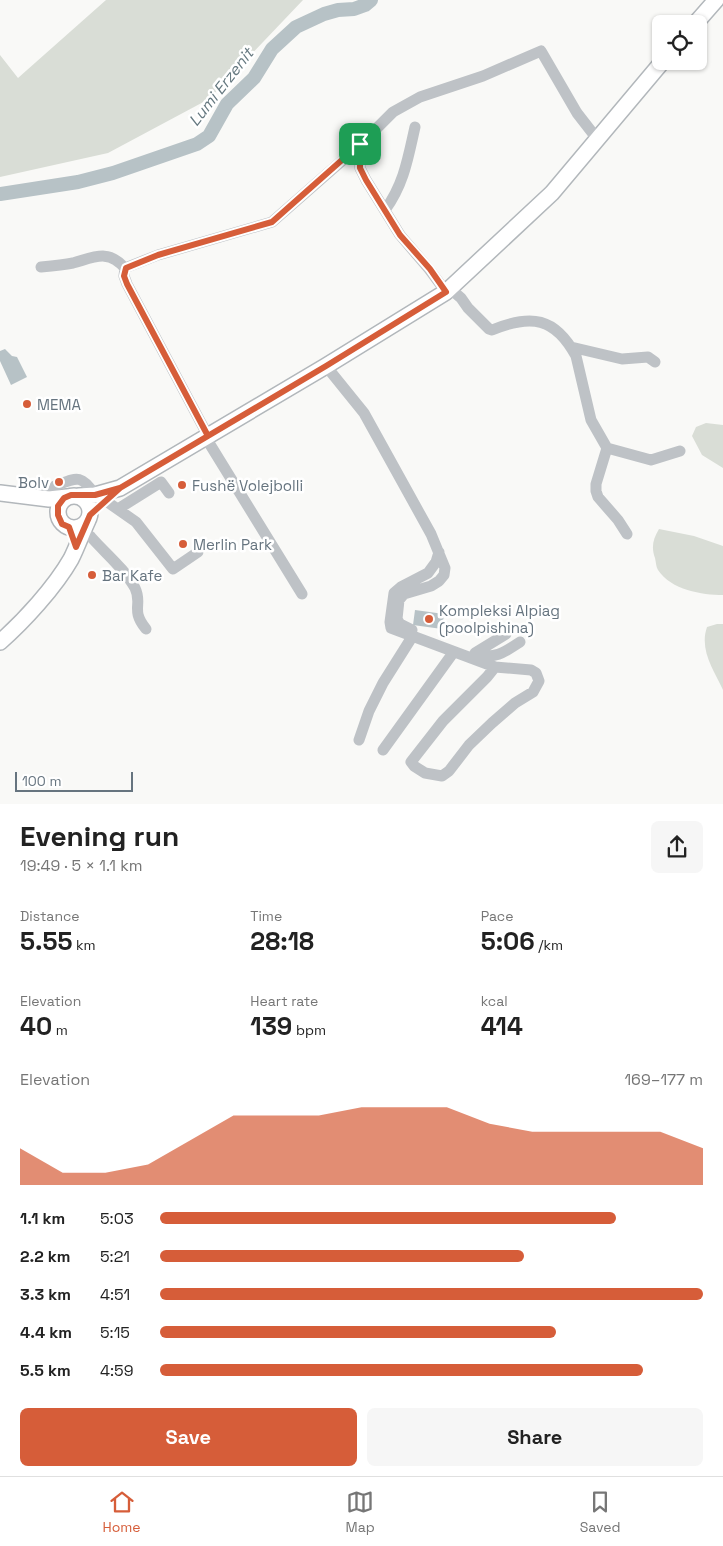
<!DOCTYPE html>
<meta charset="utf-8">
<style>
body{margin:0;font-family:"Space Grotesk",sans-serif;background:#f6f6f6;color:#222;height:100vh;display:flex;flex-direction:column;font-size:19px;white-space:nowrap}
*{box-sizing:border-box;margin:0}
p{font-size:16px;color:#767676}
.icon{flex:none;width:28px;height:28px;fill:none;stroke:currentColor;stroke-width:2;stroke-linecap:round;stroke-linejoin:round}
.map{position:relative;height:804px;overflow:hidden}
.sheet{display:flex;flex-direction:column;background:#fff;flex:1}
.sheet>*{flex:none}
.controls{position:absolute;left:652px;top:15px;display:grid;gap:10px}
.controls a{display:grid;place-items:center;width:55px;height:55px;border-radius:8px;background:#fff;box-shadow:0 1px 4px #0004;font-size:25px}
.scale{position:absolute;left:15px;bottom:12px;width:118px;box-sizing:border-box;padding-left:5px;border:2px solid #66747f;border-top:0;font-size:14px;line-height:18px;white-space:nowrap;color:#66747f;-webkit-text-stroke:4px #fff;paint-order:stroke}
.pin{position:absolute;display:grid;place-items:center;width:42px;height:42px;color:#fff;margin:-21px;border-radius:10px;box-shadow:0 2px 8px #0006}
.round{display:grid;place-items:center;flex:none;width:52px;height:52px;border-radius:8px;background:#f6f6f6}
.summary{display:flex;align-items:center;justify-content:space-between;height:85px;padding:0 20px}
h1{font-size:28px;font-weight:600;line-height:38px}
.stats{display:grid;grid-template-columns:repeat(3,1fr);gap:8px;height:85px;padding:5px 20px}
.stats div{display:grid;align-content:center}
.stats b{font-size:25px;font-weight:600}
.stats small{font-size:14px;font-weight:400}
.stats p{font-size:14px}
.chart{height:140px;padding:10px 20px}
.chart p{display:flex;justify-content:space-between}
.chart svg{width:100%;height:90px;margin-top:5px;fill:#d65d39;opacity:.7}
.button{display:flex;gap:10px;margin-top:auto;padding:10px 20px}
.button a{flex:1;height:58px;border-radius:8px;background:#d65d39;color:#fff;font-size:20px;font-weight:600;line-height:58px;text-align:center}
.button a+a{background:#f6f6f6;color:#222}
ul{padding:0 20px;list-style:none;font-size:16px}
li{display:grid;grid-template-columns:80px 60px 1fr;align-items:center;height:38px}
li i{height:12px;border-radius:6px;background:#d65d39}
.tab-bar{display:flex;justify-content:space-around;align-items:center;height:70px;border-top:1px solid #e0e0e0;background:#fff;font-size:14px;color:#767676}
.tab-bar a{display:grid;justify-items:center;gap:2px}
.tab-bar .active{color:#d65d39}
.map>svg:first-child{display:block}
.green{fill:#d9ddd6}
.water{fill:#b7c2c6}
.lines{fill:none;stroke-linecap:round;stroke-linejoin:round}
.river{stroke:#b7c2c6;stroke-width:14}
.major-casing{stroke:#b2b7bb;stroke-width:18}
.minor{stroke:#bec2c6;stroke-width:11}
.major{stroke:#fff;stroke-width:15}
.route-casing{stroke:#fff;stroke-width:10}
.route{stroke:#d65d39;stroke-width:6}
.poi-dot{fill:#d65d39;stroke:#fff;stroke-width:2}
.labels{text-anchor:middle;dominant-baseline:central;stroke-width:5;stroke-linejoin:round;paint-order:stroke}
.poi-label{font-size:15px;fill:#66747f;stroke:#fff;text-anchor:start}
.water-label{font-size:16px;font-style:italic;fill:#667980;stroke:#fff}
</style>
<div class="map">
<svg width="723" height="804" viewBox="0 0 723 804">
<rect width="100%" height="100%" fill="#f9f9f7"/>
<path class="green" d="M106,0H303L209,99L108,153L0,177V55L18,78Z
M706,423L723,425V468L702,455L692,436L696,427Z
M659,529L694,536L723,546V595C702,595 671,590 658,570C656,567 656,562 655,558C651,547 653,539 659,529Z
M717,624H723V690C714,670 699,650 707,627Z"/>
<path class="water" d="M5,349L12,356L17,357L27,377L11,385L0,361V351Z
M415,610L444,614L442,629L413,625Z"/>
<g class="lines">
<path class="river" d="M0,194L78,182L113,173L197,144L209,136L227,104L254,78L272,49L296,27L324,14L338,10L354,9L365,5L371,0"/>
<defs>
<path id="major" d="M695,24L716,0
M0,493L49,499L67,497
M58 512a16 16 0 1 1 32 0a16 16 0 1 1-32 0Z
M79,496L95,495L120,488L326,366L446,292L552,193L663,61
M0,642C24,621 55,587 71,559C77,547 82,533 88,520"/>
</defs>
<use href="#major" class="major-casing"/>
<path class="minor" d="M360,145V168L366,180L400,235L429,269L446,292H454L461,298L468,308L489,329L492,330C531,314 555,317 576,356L591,420L607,448L596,484V491L598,497L618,520L627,534
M385,210C404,184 408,158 415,127
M41,267C52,266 63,265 73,263C95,257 108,249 125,268
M571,347L622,359L648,357L655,362
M326,366L364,413L431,534L445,568L444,575L439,581L431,586L404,594L399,600L397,619L400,624L412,630
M208,436L127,284L124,276L125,268L158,255L272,222L360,145L393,112L420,97L483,76L541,51L577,113L598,140
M206,438L302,594
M607,448L651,460L680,451
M49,499L55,486C76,478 81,473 95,495
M106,501L136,522L173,569L198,552
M118,509L161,482L169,493
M83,531L91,537C105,553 125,569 135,588C143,604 130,610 146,629
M439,552L436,562L428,573L401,587L394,593L390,622L391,628L495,667L531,670L536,673L539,681L533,692L515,703L492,723L469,745L449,771L442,776L425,773L414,766L411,762L443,721L487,677L495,667
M475,653L506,634
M476,654C494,660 505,652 520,642
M359,740L369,711L383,683L412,637
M383,750L453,653"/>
<use href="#major" class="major"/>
</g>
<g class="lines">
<defs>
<path id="route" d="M360,144V168L366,180L400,235L430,269L446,292L326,366L120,488L95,495H71L64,498L58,506V515L62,524L69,527L76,547L90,515L120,488L208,436L127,284L124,276L126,268L158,255L272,222L360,144"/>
</defs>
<use href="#route" class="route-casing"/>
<use href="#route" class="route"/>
</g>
<g class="poi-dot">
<circle cx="27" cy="404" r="5"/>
<circle cx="59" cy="482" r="5"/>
<circle cx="182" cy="485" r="5"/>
<circle cx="183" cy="544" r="5"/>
<circle cx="92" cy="575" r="5"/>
<circle cx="429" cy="619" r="5"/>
</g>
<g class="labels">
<g class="poi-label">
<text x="37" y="404">MEMA</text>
<text x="49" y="482" text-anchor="end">Bolv</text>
<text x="192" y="485">Fushë Volejbolli</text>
<text x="193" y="544">Merlin Park</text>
<text x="102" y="575">Bar Kafe</text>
<text x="439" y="610">Kompleksi Alpiag<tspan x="439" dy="17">(poolpishina)</tspan></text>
</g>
<g class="water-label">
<text transform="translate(221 87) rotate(-52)">Lumi Erzenit</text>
</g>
</g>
</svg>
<div class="controls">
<a><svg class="icon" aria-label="locate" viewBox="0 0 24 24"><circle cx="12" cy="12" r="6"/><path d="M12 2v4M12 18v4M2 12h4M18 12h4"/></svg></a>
</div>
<div class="scale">100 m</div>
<div class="pin" style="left:360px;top:144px;background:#1e9e55"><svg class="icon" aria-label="arrive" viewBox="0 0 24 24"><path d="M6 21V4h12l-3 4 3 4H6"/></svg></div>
</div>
<section class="sheet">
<div class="summary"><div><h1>Evening run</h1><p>19:49 · 5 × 1.1 km</p></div><a class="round"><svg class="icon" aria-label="share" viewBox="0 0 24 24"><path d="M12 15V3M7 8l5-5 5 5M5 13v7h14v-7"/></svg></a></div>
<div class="stats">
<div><p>Distance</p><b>5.55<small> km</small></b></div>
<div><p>Time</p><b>28:18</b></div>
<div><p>Pace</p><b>5:06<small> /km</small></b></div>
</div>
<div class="stats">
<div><p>Elevation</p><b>40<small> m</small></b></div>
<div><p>Heart rate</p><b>139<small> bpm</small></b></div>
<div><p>kcal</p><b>414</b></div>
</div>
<div class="chart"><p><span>Elevation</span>169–177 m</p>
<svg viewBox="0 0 160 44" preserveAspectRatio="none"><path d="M0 44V26L10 38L20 38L30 34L40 22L50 10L60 10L70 10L80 6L90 6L100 6L110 14L120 18L130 18L140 18L150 18L160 26V44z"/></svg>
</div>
<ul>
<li><b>1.1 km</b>5:03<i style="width:84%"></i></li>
<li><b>2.2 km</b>5:21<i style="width:67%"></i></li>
<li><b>3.3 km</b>4:51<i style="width:100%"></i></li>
<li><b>4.4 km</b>5:15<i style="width:73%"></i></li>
<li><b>5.5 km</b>4:59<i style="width:89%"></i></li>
</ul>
<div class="button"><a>Save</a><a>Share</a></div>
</section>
<nav class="tab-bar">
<a class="active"><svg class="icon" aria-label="home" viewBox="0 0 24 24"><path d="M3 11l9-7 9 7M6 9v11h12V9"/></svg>Home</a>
<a><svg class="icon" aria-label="map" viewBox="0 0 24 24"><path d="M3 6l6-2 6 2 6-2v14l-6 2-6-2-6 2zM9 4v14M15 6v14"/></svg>Map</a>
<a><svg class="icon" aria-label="saved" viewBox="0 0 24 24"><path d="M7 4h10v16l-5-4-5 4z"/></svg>Saved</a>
</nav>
